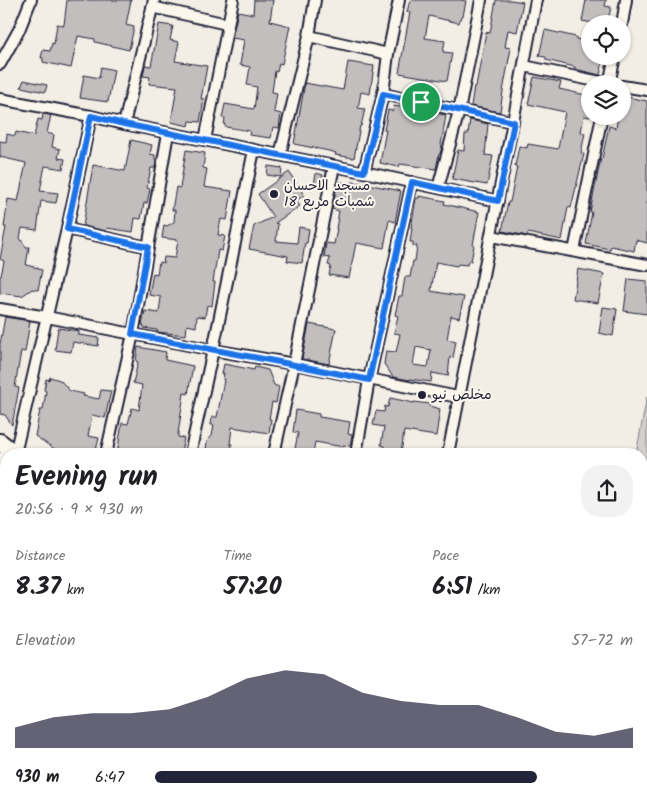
<!DOCTYPE html>
<meta charset="utf-8">
<style>
body{margin:0;font-family:Kalam,"Playpen Sans Arabic",sans-serif;background:#f2f2f2;color:#202124;height:100vh;display:flex;flex-direction:column;font-size:19px;white-space:nowrap}
*{box-sizing:border-box;margin:0}
p{font-size:16px;color:#757577}
.icon{flex:none;width:28px;height:28px;fill:none;stroke:currentColor;stroke-width:2;stroke-linecap:round;stroke-linejoin:round}
.map{position:relative;flex:1;overflow:hidden}
.drawer{position:absolute;left:0px;top:448px;width:648px;height:359px;display:flex;flex-direction:column;background:#fff;border-radius:20px 20px 0 0;box-shadow:0 1px 4px #0004}
.drawer>*{flex:none}
.controls{position:absolute;left:581px;top:15px;display:grid;gap:10px}
.controls a{display:grid;place-items:center;width:50px;height:50px;border-radius:50%;background:#fff;box-shadow:0 1px 4px #0004;font-size:25px}
.pin{position:absolute;display:grid;place-items:center;width:42px;height:42px;color:#fff;margin:-21px;border:2px solid #fff;border-radius:50%;box-shadow:0 1px 5px #0007}
.round{display:grid;place-items:center;flex:none;width:52px;height:52px;border-radius:20px;background:#f2f2f2}
.headline{display:flex;align-items:center;justify-content:space-between;height:85px;padding:0 15px}
h1{font-size:28px;font-weight:700;line-height:38px}
.figures{display:grid;grid-template-columns:repeat(3,1fr);gap:8px;height:85px;padding:5px 15px}
.figures div{display:grid;align-content:center}
.figures b{font-size:25px;font-weight:700}
.figures small{font-size:14px;font-weight:400}
.figures p{font-size:14px}
.chart{height:140px;padding:10px 15px}
.chart p{display:flex;justify-content:space-between}
.chart svg{width:100%;height:90px;margin-top:5px;fill:#22223b;opacity:.7}
ul{padding:0 15px;list-style:none;font-size:16px}
li{display:grid;grid-template-columns:80px 60px 1fr;align-items:center;height:38px}
li i{height:12px;border-radius:6px;background:#22223b}
.map>svg:first-child{display:block}
.green{fill:#d4d1cc;stroke:#7b7a84}
.building{fill:#c2bebe;stroke:#22223b;fill-rule:evenodd}
.lines{fill:none;stroke-linecap:round;stroke-linejoin:round}
.minor-casing{stroke:#22223b;stroke-width:14}
.trunk-casing{stroke:#22223b;stroke-width:20}
.minor{stroke:#fbf7ec;stroke-width:10}
.trunk{stroke:#fbf7ec;stroke-width:16}
.route-casing{stroke:#fff;stroke-width:10}
.route{stroke:#1a73e8;stroke-width:6}
.poi-dot{fill:#22223b;stroke:#fbf7ec;stroke-width:2}
.labels{text-anchor:middle;dominant-baseline:central;stroke-width:4;stroke-linejoin:round;paint-order:stroke}
.poi-label{font-size:14px;fill:#22223b;stroke:#fbf7ec;text-anchor:start}
</style>
<div class="map">
<svg width="647" height="806" viewBox="0 0 647 806">
<rect width="100%" height="100%" fill="#f2eee5"/>
<filter id="ink" filterUnits="userSpaceOnUse"><feTurbulence type="fractalNoise" baseFrequency=".02" numOctaves="2"/><feDisplacementMap in="SourceGraphic" scale="10" xChannelSelector="R" yChannelSelector="G"/><feConvolveMatrix kernelMatrix="1 2 1 2 8 2 1 2 1" color-interpolation-filters="sRGB"/></filter>
<g filter="url(#ink)">
<path class="green" d="M647,397V500L641,498V454H636Z"/>
<path class="building" d="M67,0H131L126,25L134,27L129,50L95,42V39L78,36L71,68L43,62V58H41L43,50L50,51L52,43L54,44L57,24L64,25Z
M254,0H273L270,21L290,26L282,64L279,63L277,72L275,71L272,92L277,93L274,112L281,114L279,128L273,127L271,138L249,135L250,131L226,127V126L224,125L225,118H222L225,104L254,109L257,87L247,85L250,67L240,65L244,40L232,38L238,11L253,14Z
M410,0H460L466,1L463,16H461L459,23L429,16L425,38L445,41L443,52L452,53L447,81L399,73L410,12H407Z
M496,0H511L523,2L517,32L508,30L505,47L511,48L503,91L500,112L471,106L474,86H476L486,32L490,33Z
M586,0H606L605,6L611,7L608,21L602,19L601,24H598L582,21Z
M159,24L173,26L170,40L179,42L175,61L207,66L201,99H204L200,122L190,121L189,126L171,122L177,87L149,84L150,77L143,76L145,65L151,66Z
M545,30L576,37V39L590,42V56H604L600,75L575,69V67L546,60V57L539,56Z
M348,62L374,66L370,94L361,92L358,108L365,109L361,126H360L354,158L335,155L336,153L329,151L294,144L305,83L343,90Z
M101,67L114,70L108,102L80,98L84,75L99,78Z
M534,77L561,82L559,89L590,96V117L584,116L581,132L585,133L581,153L584,154L571,208L568,207L562,240L528,233L527,236L502,231L508,202H510L517,167L515,166L519,146L527,148L528,144L558,149L565,112L528,104Z
M24,80L47,85L45,92L21,87Z
M622,96L647,101V243L636,240L634,251L611,246L610,249L586,244L592,212H590L596,182L601,158L602,159L609,126L616,128L618,116H622Z
M394,106L446,115L441,145L442,146L440,154H439L436,169L400,164L399,167L380,163L386,130H384L388,110L393,111Z
M43,114L51,115L47,133L54,135L52,147L60,149L58,158L65,159L63,169L45,166L40,191L58,193L56,203L41,201L37,230L22,228L20,238L26,247H29L26,265L38,268V269L42,270L38,290L32,289L22,296L0,293V276H1L4,261L0,259L6,227H4L8,199L18,201L26,163L0,157V141L6,142L7,134L15,136L16,132L34,136L38,119L42,120Z
M470,120L488,124L485,155L493,156L487,185L452,179L458,150L464,151L465,134H468Z
M131,140L152,145L150,154L155,155V159L156,160L155,168H151L147,188L150,189L147,203H144L141,219L135,218L133,232L107,228L106,231L83,226L93,165L125,171Z
M186,150L205,153L203,168L207,169L204,187L232,191L227,220L221,219L218,235L225,236L222,251L218,250L213,282H215L212,306L207,305L205,317L197,316L196,327L187,325L186,335L157,332V330L144,328V326L142,325L145,311L159,313L161,297L149,295L153,273L157,274L159,262L163,263L164,257L175,258L178,240L162,238L164,225L167,226L174,222L175,210H172L176,187L180,188Z
M268,166L282,168L281,177L267,175Z
M289,172L304,195L296,201L300,206L275,223L278,224L276,241L297,243L299,227L309,229L307,243H305L302,263L287,261L288,256L249,249L254,226L273,217L258,194Z
M316,173L323,175L321,187L314,185Z
M338,181L352,185V182L362,183L401,191L395,222L389,220L384,248L356,243L349,278L329,275L331,266L328,265L330,258L324,257L326,243L334,244L337,229H336L339,211L332,209Z
M419,196L445,201L444,204L479,212L473,245L474,246L471,261H468L467,265L458,264L457,266L436,262L431,291L464,297L459,318L451,316L447,339L456,341L453,358L450,357L448,376L432,373L431,382L410,379V380L393,377L384,364L386,351L396,352L400,334L394,333L398,316L395,315L399,296H402L405,277H410L413,261H415L417,246H413V242H410L412,228H411L416,198H419ZM416,347L431,350L428,367L413,365Z
M578,269L604,274L598,303L573,299Z
M628,279L647,281V314L624,311Z
M603,307L617,309L613,336L599,333Z
M5,317L30,321L25,352L21,351L15,387L19,388L12,425L5,415L0,414V344Z
M309,324L336,329L329,364L302,359Z
M58,328L79,331V335L99,338L98,346L73,342L71,352L55,350Z
M138,347L166,352L165,360L193,366L188,394L184,393L178,434V437L184,438L181,452L176,451V454H117L122,423L128,424L132,408L139,410L142,385L133,383L138,362L136,361Z
M224,364L254,370L255,367L268,370L274,385L279,387L276,403L272,402L269,419H271L269,433L232,427L230,444H232L231,454H214L215,450H206L207,441L212,436L214,425H211L212,417H217L224,380H223L224,373L222,374Z
M50,377L60,380L70,391L84,394L83,396L99,399L101,390L111,391L105,418L92,415L88,436L99,438L95,454H62L35,436L40,410H43L46,391L44,390L46,379L49,380Z
M390,398L414,403V402L430,404L429,406L440,409L436,436L404,431L401,454H384L385,446L381,445L384,427L373,425L376,411L384,412L385,406L388,407Z
M296,410L319,414V417L350,422L348,434L352,435L350,446L343,445V447L315,442L313,454H294L298,433L293,432Z"/>
<g class="lines">
<defs>
<path id="minor" d="M152,7L227,24
M622,24L626,0
M309,36L388,54
M0,64L19,30L31,0
M524,66L610,84
M609,84L615,56
M622,86L647,90
M383,94L513,122
M0,99L91,116L124,124L364,172L498,201
M124,124L154,0
M205,140L233,0
M280,155L309,36L315,0
M364,172L383,94L388,54L399,0
M438,188L459,111L481,0
M67,229L148,247
M491,236L647,265
M574,251L602,116
M0,309L47,317L213,350L294,364L458,397
M15,454L67,229L91,116
M106,454L133,334L168,133
M190,454L213,350L254,150
M274,454L294,364L334,166
M356,454L369,380L412,182
M448,454L513,122L536,0
M641,618L647,619
M641,686L647,681
M118,806L121,800
M607,806L609,800"/>
<path id="trunk" d="M0,442L15,454
M0,461L6,465
M492,800L500,806
M520,800L529,806"/>
</defs>
<use href="#minor" class="minor-casing"/>
<use href="#trunk" class="trunk-casing"/>
<use href="#minor" class="minor"/>
<use href="#trunk" class="trunk"/>
</g>
</g>
<g class="lines" filter="url(#ink)">
<defs>
<path id="route" d="M383,94L514,122L498,201L412,182L369,380C290,363 211,350 132,334L148,247L67,229L91,116L124,124L364,172Z"/>
</defs>
<use href="#route" class="route-casing"/>
<use href="#route" class="route"/>
</g>
<g class="poi-dot">
<circle cx="274" cy="194" r="5"/>
<circle cx="422" cy="395" r="5"/>
</g>
<g class="labels">
<g class="poi-label">
<text x="284" y="186">مسجد الاحسان<tspan x="284" dy="16">شمبات مربع 18</tspan></text>
<text x="432" y="395">مخلص نيو</text>
</g>
</g>
</svg>
<div class="controls">
<a><svg class="icon" aria-label="locate" viewBox="0 0 24 24"><circle cx="12" cy="12" r="6"/><path d="M12 2v4M12 18v4M2 12h4M18 12h4"/></svg></a>
<a><svg class="icon" aria-label="layers" viewBox="0 0 24 24"><path d="M12 4l9 5-9 5-9-5zM3 14l9 5 9-5"/></svg></a>
</div>
<div class="pin" style="left:421px;top:102px;background:#1e9e55"><svg class="icon" aria-label="arrive" viewBox="0 0 24 24"><path d="M6 21V4h12l-3 4 3 4H6"/></svg></div>
<section class="drawer">
<div class="headline"><div><h1>Evening run</h1><p>20:56 · 9 × 930 m</p></div><a class="round"><svg class="icon" aria-label="share" viewBox="0 0 24 24"><path d="M12 15V3M7 8l5-5 5 5M5 13v7h14v-7"/></svg></a></div>
<div class="figures">
<div><p>Distance</p><b>8.37<small> km</small></b></div>
<div><p>Time</p><b>57:20</b></div>
<div><p>Pace</p><b>6:51<small> /km</small></b></div>
</div>
<div class="chart"><p><span>Elevation</span>57–72 m</p>
<svg viewBox="0 0 160 44" preserveAspectRatio="none"><path d="M0 44V34L10 29L20 27L30 27L40 25L50 19L60 10L70 6L80 8L90 17L100 21L110 23L120 23L130 29L140 36L150 38L160 34V44z"/></svg>
</div>
<ul>
<li><b>930 m</b>6:47<i style="width:80%"></i></li>
</ul>
</section>
</div>
